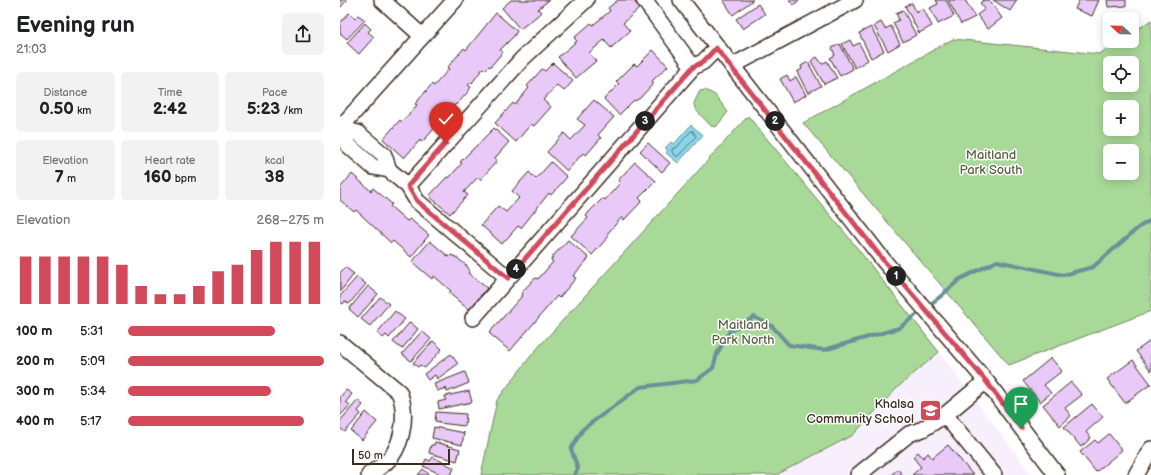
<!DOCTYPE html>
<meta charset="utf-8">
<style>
body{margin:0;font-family:"Balsamiq Sans",sans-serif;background:#f2f2f2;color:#202124;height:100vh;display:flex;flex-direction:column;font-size:15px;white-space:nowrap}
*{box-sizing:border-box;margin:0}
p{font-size:13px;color:#757577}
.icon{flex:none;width:22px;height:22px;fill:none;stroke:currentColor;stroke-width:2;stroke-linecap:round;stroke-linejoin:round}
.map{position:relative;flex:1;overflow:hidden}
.drawer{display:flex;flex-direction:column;background:#fff;width:340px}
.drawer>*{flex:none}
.needle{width:26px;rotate:292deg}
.tools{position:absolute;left:763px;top:12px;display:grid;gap:8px}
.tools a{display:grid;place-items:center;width:36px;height:36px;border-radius:6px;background:#fff;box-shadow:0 2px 10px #0003;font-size:20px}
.scale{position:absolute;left:12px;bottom:10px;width:98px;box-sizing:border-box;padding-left:4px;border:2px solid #3b2a1e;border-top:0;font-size:11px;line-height:14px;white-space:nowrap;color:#3b2a1e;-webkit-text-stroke:3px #fff;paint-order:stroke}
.pin{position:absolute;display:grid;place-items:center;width:34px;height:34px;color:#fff;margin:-41px -17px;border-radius:50% 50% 50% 0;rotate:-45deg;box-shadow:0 0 4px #0007}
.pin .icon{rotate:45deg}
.km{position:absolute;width:20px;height:20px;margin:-10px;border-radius:50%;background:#222;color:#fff;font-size:11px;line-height:20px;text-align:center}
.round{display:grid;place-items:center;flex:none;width:42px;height:42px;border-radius:6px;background:#f2f2f2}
.overview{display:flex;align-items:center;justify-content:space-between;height:68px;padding:0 16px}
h1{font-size:22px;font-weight:700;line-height:30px}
.metrics{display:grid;grid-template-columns:repeat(3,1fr);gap:6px;height:68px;padding:4px 16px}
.metrics div{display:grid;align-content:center;border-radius:6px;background:#f2f2f2;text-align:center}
.metrics b{font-size:17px;font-weight:700}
.metrics small{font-size:11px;font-weight:400}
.metrics p{font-size:11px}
.chart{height:112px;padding:8px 16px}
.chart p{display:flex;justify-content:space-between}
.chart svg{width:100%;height:72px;margin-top:4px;stroke:#d1495b;stroke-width:6}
ul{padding:0 16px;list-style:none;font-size:13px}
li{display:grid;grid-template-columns:64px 48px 1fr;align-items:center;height:30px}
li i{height:10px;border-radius:5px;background:#d1495b}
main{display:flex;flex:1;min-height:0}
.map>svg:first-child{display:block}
.built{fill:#f8effd}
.green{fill:#a9d999;stroke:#72825c;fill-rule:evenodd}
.water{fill:#89d6e9;stroke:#6a9198}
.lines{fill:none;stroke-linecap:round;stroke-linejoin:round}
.shore{stroke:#5a6f6f;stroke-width:1}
.stream{stroke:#6a9198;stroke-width:4}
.building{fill:#e9c9f7;stroke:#3b2a1e}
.minor-casing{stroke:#3b2a1e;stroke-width:18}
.minor{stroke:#fff;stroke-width:15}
.route-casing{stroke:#fff;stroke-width:8}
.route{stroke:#d1495b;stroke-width:5}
.labels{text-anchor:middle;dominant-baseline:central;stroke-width:3;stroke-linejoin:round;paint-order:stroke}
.park-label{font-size:13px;fill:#5c5f43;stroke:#fff}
.poi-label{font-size:13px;fill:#3b2a1e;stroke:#fff;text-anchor:end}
</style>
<main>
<section class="drawer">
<div class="overview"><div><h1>Evening run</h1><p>21:03</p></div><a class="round"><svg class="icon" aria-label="share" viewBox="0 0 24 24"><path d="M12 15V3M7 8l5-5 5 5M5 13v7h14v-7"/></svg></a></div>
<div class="metrics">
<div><p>Distance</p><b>0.50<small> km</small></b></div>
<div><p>Time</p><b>2:42</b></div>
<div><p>Pace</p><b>5:23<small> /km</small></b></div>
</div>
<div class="metrics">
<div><p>Elevation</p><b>7<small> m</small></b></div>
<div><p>Heart rate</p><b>160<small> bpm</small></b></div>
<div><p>kcal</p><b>38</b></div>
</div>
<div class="chart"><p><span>Elevation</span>268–275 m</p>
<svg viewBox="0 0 160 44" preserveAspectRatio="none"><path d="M5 44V15M15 44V15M25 44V15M35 44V15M45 44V15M55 44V20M65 44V33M75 44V38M85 44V38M95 44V33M105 44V24M115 44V20M125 44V11M135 44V6M145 44V6M155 44V6"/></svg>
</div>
<ul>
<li><b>100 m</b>5:31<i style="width:75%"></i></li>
<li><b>200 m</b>5:09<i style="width:100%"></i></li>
<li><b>300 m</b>5:34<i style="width:73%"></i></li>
<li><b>400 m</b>5:17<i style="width:90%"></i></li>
</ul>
</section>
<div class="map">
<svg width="811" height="475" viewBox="0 0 811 475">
<rect width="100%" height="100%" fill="#fff"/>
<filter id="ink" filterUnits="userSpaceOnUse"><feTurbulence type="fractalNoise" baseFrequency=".025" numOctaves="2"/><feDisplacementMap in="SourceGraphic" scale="8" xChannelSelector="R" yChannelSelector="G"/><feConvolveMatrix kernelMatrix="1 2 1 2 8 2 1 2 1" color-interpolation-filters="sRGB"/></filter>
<g filter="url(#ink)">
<path class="built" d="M599,352L692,475H436L557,388Z"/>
<path class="green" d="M811,20V311L669,365L463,123L613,39L759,54L779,41H792V33ZM770,63H792V85H770ZM770,107H792V129H770ZM770,151H792V173H770Z
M365,90L375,95L388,112L376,127L371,126L355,109L354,103L360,91Z
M408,116L506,234L599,352L557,388L513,435L436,475H141L157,400L194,352Z"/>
<path class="water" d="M351,125L363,135L338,163L326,153L328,150L325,148L331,142L334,144Z"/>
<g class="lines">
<path class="shore" d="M353,131L356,137L338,156H336L332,152V149L337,147L350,132Z"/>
<path class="stream" d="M234,475L238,469L231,449L243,429L300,387L357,380L373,368L377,354L389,332L414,317L432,326L449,345L484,350L559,328L601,296L620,279L657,261L723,275L753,267L799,227L811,220"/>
</g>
<path class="building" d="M0,0H7L0,8Z
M171,0H209L198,9L201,12L197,16L180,29L162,8Z
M278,0H293L300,8L283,23L290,31L271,48L264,40L249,53L256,61L236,78L218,57L237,41L234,38L251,23L253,25L270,11L268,8Z
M383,0H413L393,15Z
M449,0H460L453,5Z
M596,0H606L614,16L598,24L590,8L598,4Z
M608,0H625L635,17L621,24Z
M644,0H649L662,18L648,29L637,15L645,9L640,3Z
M653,0H677L670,11Z
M739,0H759L752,16L735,9Z
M767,0H786V6L768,7Z
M572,3L576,12L583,8L592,26L579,33L565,6Z
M418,4L425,14L403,29L396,19Z
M563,10L576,35L563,42L553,23L559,20L556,13Z
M9,13L15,18L18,15L25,20L7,39L0,33V23Z
M156,13L177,31L174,36L160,50L163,52L150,67L149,66L145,70L143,68L132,83L131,82L128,85L131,87L128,92L118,103L113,106L111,104L96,121L99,123L86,138L81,142L80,140L64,158L43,139L60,120L62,122L77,105L75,104L92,84L94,86L109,69L107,68L124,48L126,50Z
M541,22L545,29L551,26L560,44L548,51L534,26Z
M25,23L31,29L28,32L34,37L19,54L7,43Z
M531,27L544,51L531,58L519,33Z
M510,40L513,46L519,43L528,60L515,68L502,44Z
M500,44L513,69L500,76L490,58L495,55L492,48Z
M313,50L328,66L312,81L314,83L300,98L295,101L294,100L279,115L264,99L279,84L276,82L294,64L297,66Z
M477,57L482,64L487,61L497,78L484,84L471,61Z
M468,62L481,86L468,93L457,72L462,69L461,66Z
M213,63L233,81L224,91L217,85L203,100L211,107L194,126L191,124L176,142L155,123L173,103L175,105L189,88L187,86L202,69L205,71Z
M447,75L450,81L456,77L466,95L453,102L440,79Z
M254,100L274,117L258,135L261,138L246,155L243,153L227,171L207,152L224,133L231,140L245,125L237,119Z
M154,128L169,142L155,158L157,161L140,180L138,177L124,192L128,195L110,214L89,196L107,177L109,178L122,163L120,162Z
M308,143L330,163L322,172L300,151Z
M211,162L227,177L211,195L209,193L181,228L178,226L162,244L141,225L158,206L166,212L179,198L172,191L189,172L196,179Z
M295,162L316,181L299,198L302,201L284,220L282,217L267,234L269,236L252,255L231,236L248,218L246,216L249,212L263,198L265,200L280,183L278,181L281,177Z
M12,174L31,191L33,188L52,204L50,206L67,221L70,219L89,235L71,257L53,241L51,243L16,210L14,212L0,200V188Z
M228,240L249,258L233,276L236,278L219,298L217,296L170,351L149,333L181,297L182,292L193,280L196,278L198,279L213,262L211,260L213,256Z
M90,241L109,257L111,255L116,257L127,266L130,271L128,273L147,288L129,310L109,293L111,291L94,276L92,279L72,262Z
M5,267L14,274L0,292V273Z
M17,277L26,284L9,304L5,301L3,304L0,302V296Z
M28,286L38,294L18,317L9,309Z
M40,297L49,304L30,326L21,319Z
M55,311L65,319L49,338L46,335L43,338L37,333Z
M70,322L78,329L62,349L53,342Z
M82,331L91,339L71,361L62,354Z
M93,341L102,349L85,368L80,365L78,367L73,363Z
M810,341L811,343V371L796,351Z
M111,354L118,364L97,379L95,375L88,380L84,374Z
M711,358L722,371L704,385L711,393L700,402L683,381Z
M793,360L811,384L785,403L767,379Z
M125,372L129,383L107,392L106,388L97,391L94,384Z
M731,382L742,395L725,408L731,416L720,426L703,405Z
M6,390L12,394L6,402L10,405L0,416V397Z
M129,391L132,402L99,409L98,402L106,400L105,396Z
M18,400L23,405L18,411L21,414L5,432L0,428V421Z
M752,404L763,417L746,432L751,438L741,447L724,427Z
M26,412L37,422L22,440L11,431Z
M96,412L126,414L125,426L99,423L100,422L95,421Z
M94,427L124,433L122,445L92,438Z
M769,434L782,450L756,472L740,452L755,440L758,443Z
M95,442L120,449L117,461L89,453L91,445H94Z
M608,445L633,475H572L581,467L573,457L578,452L583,458L588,453L592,458Z
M93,457L114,468L111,475H102L83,466L86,459L90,461Z
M83,469L90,475H78Z
M558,469L562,475H551Z"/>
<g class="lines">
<defs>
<path id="minor" d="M42,0L82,36
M304,0L353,67
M341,0L544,261L646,381L717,475
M392,66L515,0
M0,128L8,145L33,167L49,170L68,186L77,201L168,278
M0,128L115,0
M0,128L18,133L44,155L49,170
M68,186L183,58L246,0
M133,318L353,67L363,62L377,48
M0,343L59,392C67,411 64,440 51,457C46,464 36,469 29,475
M605,415L654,475
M518,475L569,434L583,429L605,415L646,381
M796,475L811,449"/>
</defs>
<use href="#minor" class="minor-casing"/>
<use href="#minor" class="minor"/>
</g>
</g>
<g class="lines" filter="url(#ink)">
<defs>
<path id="route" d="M106,143L68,186L77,201L168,278L353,67L363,62L376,48L544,261L646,381L681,428"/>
</defs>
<use href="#route" class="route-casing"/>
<use href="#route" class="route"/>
</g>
<defs>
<symbol id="school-square" viewBox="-11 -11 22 22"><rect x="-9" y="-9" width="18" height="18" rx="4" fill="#d1495b" stroke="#fff"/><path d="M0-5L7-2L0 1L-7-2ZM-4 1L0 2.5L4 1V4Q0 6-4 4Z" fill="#fff"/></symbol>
</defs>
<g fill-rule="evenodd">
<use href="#school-square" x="578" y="398" width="25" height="25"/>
</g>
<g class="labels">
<g class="park-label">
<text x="651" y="155">Maitland<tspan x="651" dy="15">Park South</tspan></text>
<text x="403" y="325">Maitland<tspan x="403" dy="15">Park North</tspan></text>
</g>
<g class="poi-label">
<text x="574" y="404">Khalsa<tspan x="574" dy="15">Community School</tspan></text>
</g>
</g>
</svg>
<div class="tools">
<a><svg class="needle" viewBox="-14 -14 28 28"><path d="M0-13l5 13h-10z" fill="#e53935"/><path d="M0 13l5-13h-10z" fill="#757577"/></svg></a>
<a><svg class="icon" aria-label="locate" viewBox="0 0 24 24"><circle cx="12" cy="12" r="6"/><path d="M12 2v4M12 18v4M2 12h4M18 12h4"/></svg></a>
<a>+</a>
<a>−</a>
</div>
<div class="scale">50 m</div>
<div class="pin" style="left:681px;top:428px;background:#1e9e55"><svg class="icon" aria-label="arrive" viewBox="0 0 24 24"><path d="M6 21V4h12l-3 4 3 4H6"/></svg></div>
<div class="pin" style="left:106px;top:143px;background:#d93025"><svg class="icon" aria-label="check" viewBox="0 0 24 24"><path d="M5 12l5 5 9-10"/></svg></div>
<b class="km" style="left:556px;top:276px">1</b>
<b class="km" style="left:435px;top:121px">2</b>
<b class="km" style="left:305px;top:121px">3</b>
<b class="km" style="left:176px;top:269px">4</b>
</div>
</main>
